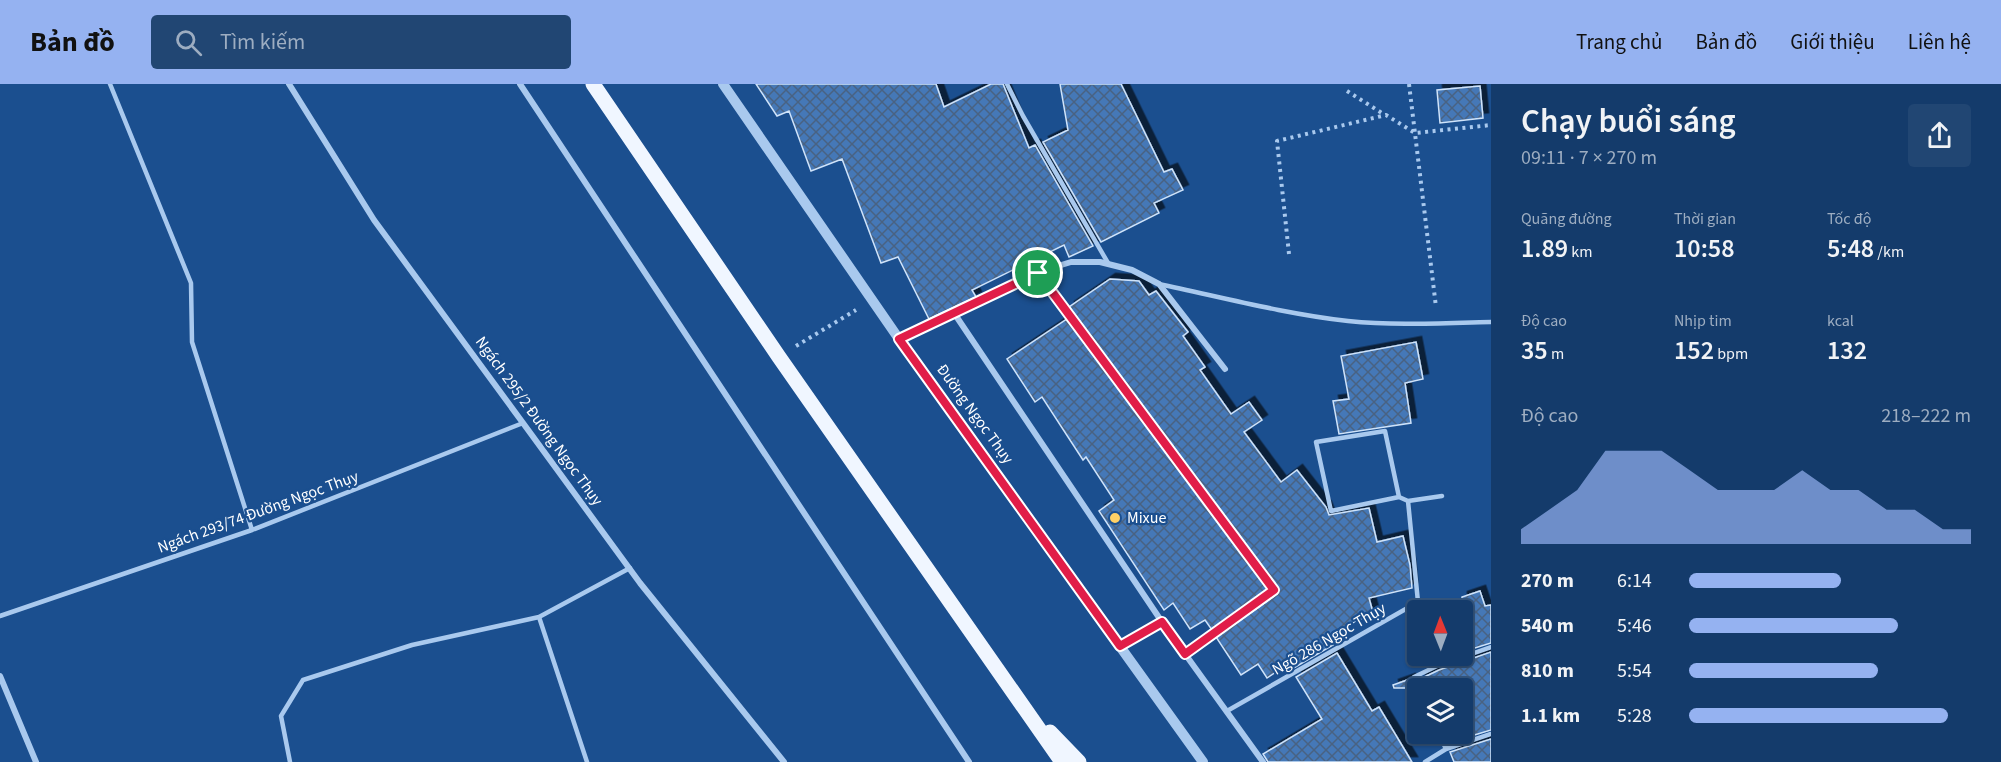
<!DOCTYPE html>
<html lang="vi">
<meta charset="utf-8">
<style>
body{margin:0;font-family:"Source Sans 3",sans-serif;background:#214673;color:#f1f3f6;height:100vh;display:flex;flex-direction:column;font-size:22px;white-space:nowrap}
*{box-sizing:border-box;margin:0}
p{font-size:20px;color:#9dadc1}
.icon{flex:none;width:33px;height:33px;fill:none;stroke:currentColor;stroke-width:2;stroke-linecap:round;stroke-linejoin:round}
.map{position:relative;flex:1;overflow:hidden}
.sheet{display:flex;flex-direction:column;background:#143b6b;width:510px}
.sheet>*{flex:none}
.needle{width:39px;rotate:359deg}
.controls{position:absolute;left:1407px;top:516px;display:grid;gap:12px}
.controls a{display:grid;place-items:center;width:66px;height:66px;border-radius:6px;background:#143b6b;box-shadow:0 2px 4px #0004,0 0 0 2px #33557e;font-size:30px}
.pin{position:absolute;display:grid;place-items:center;width:51px;height:51px;color:#fff;margin:-26px;border:3px solid #fff;border-radius:50%;box-shadow:0 2px 6px #0007}
.round{display:grid;place-items:center;flex:none;width:63px;height:63px;border-radius:6px;background:#214673}
.summary{display:flex;align-items:center;justify-content:space-between;height:102px;padding:0 30px}
h1{font-size:33px;font-weight:600;line-height:45px}
.figures{display:grid;grid-template-columns:repeat(3,1fr);gap:9px;height:102px;padding:6px 30px}
.figures div{display:grid;align-content:center}
.figures b{font-size:26px;font-weight:600}
.figures small{font-size:16px;font-weight:400}
.figures p{font-size:16px}
.chart{height:168px;padding:12px 30px}
.chart p{display:flex;justify-content:space-between}
.chart svg{width:100%;height:108px;margin-top:6px;fill:#95b2f1;opacity:.7}
ul{padding:0 30px;list-style:none;font-size:20px}
li{display:grid;grid-template-columns:96px 72px 1fr;align-items:center;height:45px}
li i{height:15px;border-radius:8px;background:#95b2f1}
header{display:flex;align-items:center;gap:36px;box-sizing:border-box;height:84px;padding:0 30px;background:#95b2f1;color:#111}
header strong{font-size:28px}
nav{display:flex;gap:33px;margin-inline-start:auto;font-size:21px}
.search{width:420px;height:54px;background:#214673;display:flex;align-items:center;gap:15px;box-sizing:border-box;padding:0 21px;border-radius:6px;color:#9dadc1;font-size:22px}
main{display:flex;flex:1;min-height:0}
.map>svg:first-child{display:block}
.building{fill:url(#building-cross-hatch);stroke:#cfe3fa;stroke-width:1.5;filter:url(#shadow)}
.lines{fill:none;stroke-linecap:round;stroke-linejoin:round}
.path{stroke:#a9c9ee;stroke-width:4;stroke-dasharray:3 4.5;stroke-linecap:butt}
.service{stroke:#a9c9ee;stroke-width:4.5}
.minor{stroke:#a9c9ee;stroke-width:6}
.tertiary{stroke:#a9c9ee;stroke-width:10}
.primary{stroke:#f0f6ff;stroke-width:15}
.route-casing{stroke:#fff;stroke-width:12}
.route{stroke:#e11d48;stroke-width:8}
.poi-dot{fill:#ffd166;stroke:#1b4f8f;stroke-width:2}
.labels{text-anchor:middle;dominant-baseline:central;stroke-width:4.5;stroke-linejoin:round;paint-order:stroke}
.street-label{font-size:16px;fill:#fff;stroke:#1b4f8f}
.poi-label{font-size:16px;fill:#fff;stroke:#1b4f8f;text-anchor:start}
</style>
<header>
<strong>Bản đồ</strong>
<div class="search"><svg class="icon" aria-label="search" viewBox="0 0 24 24"><circle cx="10" cy="10" r="6"/><path d="M15 15l6 6"/></svg>Tìm kiếm</div>
<nav><a>Trang chủ</a><a>Bản đồ</a><a>Giới thiệu</a><a>Liên hệ</a></nav>
</header>
<main>
<div class="map">
<svg width="1491" height="678" viewBox="0 0 1491 678">
<defs>
<pattern id="building-cross-hatch" width="8" height="8" patternUnits="userSpaceOnUse" patternTransform="scale(1.5)"><rect width="8" height="8" fill="#4478b7"/><path d="M0 0l8 8M0 8l8-8" fill="none" stroke="#486282"/></pattern>
<filter id="shadow"><feDropShadow dx="5.5" dy="-5.5" stdDeviation="0" flood-color="#0009"/></filter>
</defs>
<rect width="100%" height="100%" fill="#1b4f8f"/>
<path class="building" d="M756,0H936L944,23L991,0H1003L1029,64L1035,61L1093,162L1069,173L1064,161L972,206L976,213L929,235L898,173L881,179L842,75L811,87L789,27L777,32Z
M1060,0H1121L1164,88L1172,85L1183,106L1154,119L1159,129L1101,158L1043,58L1068,46Z
M1480,2L1483,34L1440,39L1437,6Z
M1110,195L1139,197L1149,211L1156,207L1188,248L1183,252L1205,283L1200,286L1231,330L1249,318L1262,336L1244,348L1281,398L1297,386L1326,423L1329,431L1369,424L1377,458L1403,452L1410,481L1412,504L1369,514L1374,532L1357,536L1329,554L1333,561L1292,585L1288,580L1267,594L1258,580L1241,591L1216,553L1277,510L1278,505L1069,223Z
M1067,235L1268,505L1212,546L1205,536L1190,545L1173,519L1164,526L1099,427L1114,416L1086,373L1083,376L1042,313L1035,318L1007,275Z
M1416,258L1423,295L1405,299L1411,339L1339,350L1333,317L1349,315L1341,272Z
M1480,507L1485,522L1491,521V559L1462,568V513Z
M1491,568V646L1448,659L1444,650H1462V604H1423L1420,595L1439,586Z
M1337,569L1372,627L1379,623L1412,678H1268L1263,670L1322,635L1296,593Z
M1410,595L1414,604H1394L1393,601Z
M1491,655V678H1454L1450,668Z"/>
<g class="lines">
<path class="path" d="M1409,0L1436,223
M1347,7L1385,31
M1289,170L1277,57L1386,31L1415,49L1491,41
M796,262L856,226"/>
<path class="service" d="M110,0L191,199L192,258L252,446
M1007,0L1023,32L1108,179
M1038,189L1274,506L1186,570
M1159,200C1221,213 1285,230 1348,237C1396,242 1444,239 1491,238
M1399,413L1385,347L1316,358L1331,427L1399,413L1408,417L1442,412
M0,532L252,446L523,339
M539,533L587,678
M1418,555L1410,545L1418,518
M1430,572L1437,582
M1419,604L1414,593L1437,582L1491,563
M1227,627L1418,518L1408,417
M1439,650L1446,665
M290,678L281,632L303,596L412,561L539,533L630,484
M1425,678L1446,665L1491,650"/>
<path class="minor" d="M289,0L374,136L523,339L640,499L784,678
M520,0L969,678
M954,229L1162,538L1263,678
M899,255L1045,186L1071,178H1100L1132,186L1159,200L1225,285
M1120,562L1162,538
M0,592L36,678"/>
<path class="tertiary" d="M723,0L899,255L1203,678"/>
<path class="primary" d="M593,0L779,273L1062,678
M1050,648L1079,678"/>
</g>
<g class="lines">
<defs>
<path id="route" d="M1038,189L1274,506L1185,570L1162,538L1120,562L899,255Z"/>
</defs>
<use href="#route" class="route-casing"/>
<use href="#route" class="route"/>
</g>
<circle class="poi-dot" cx="1115" cy="434" r="6"/>
<g class="labels">
<g class="street-label">
<text transform="translate(975 330) rotate(54)">Đường Ngọc Thụy</text>
<text transform="translate(539 337) rotate(54)">Ngách 295/2 Đường Ngọc Thụy</text>
<text transform="translate(258 428) rotate(-20)">Ngách 293/74 Đường Ngọc Thụy</text>
<text transform="translate(1329 555) rotate(-30)">Ngõ 286 Ngọc Thụy</text>
</g>
<g class="poi-label">
<text x="1127" y="434">Mixue</text>
</g>
</g>
</svg>
<div class="controls">
<a><svg class="needle" viewBox="-14 -14 28 28"><path d="M0-13l5 13h-10z" fill="#e53935"/><path d="M0 13l5-13h-10z" fill="#9dadc1"/></svg></a>
<a><svg class="icon" aria-label="layers" viewBox="0 0 24 24"><path d="M12 4l9 5-9 5-9-5zM3 14l9 5 9-5"/></svg></a>
</div>
<div class="pin" style="left:1038px;top:189px;background:#1e9e55"><svg class="icon" aria-label="arrive" viewBox="0 0 24 24"><path d="M6 21V4h12l-3 4 3 4H6"/></svg></div>
</div>
<section class="sheet">
<div class="summary"><div><h1>Chạy buổi sáng</h1><p>09:11 · 7 × 270 m</p></div><a class="round"><svg class="icon" aria-label="share" viewBox="0 0 24 24"><path d="M12 15V3M7 8l5-5 5 5M5 13v7h14v-7"/></svg></a></div>
<div class="figures">
<div><p>Quãng đường</p><b>1.89<small> km</small></b></div>
<div><p>Thời gian</p><b>10:58</b></div>
<div><p>Tốc độ</p><b>5:48<small> /km</small></b></div>
</div>
<div class="figures">
<div><p>Độ cao</p><b>35<small> m</small></b></div>
<div><p>Nhịp tim</p><b>152<small> bpm</small></b></div>
<div><p>kcal</p><b>132</b></div>
</div>
<div class="chart"><p><span>Độ cao</span>218–222 m</p>
<svg viewBox="0 0 160 44" preserveAspectRatio="none"><path d="M0 44V38L10 30L20 22L30 6L40 6L50 6L60 14L70 22L80 22L90 22L100 14L110 22L120 22L130 30L140 30L150 38L160 38V44z"/></svg>
</div>
<ul>
<li><b>270 m</b>6:14<i style="width:54%"></i></li>
<li><b>540 m</b>5:46<i style="width:74%"></i></li>
<li><b>810 m</b>5:54<i style="width:67%"></i></li>
<li><b>1.1 km</b>5:28<i style="width:92%"></i></li>
</ul>
</section>
</main>
